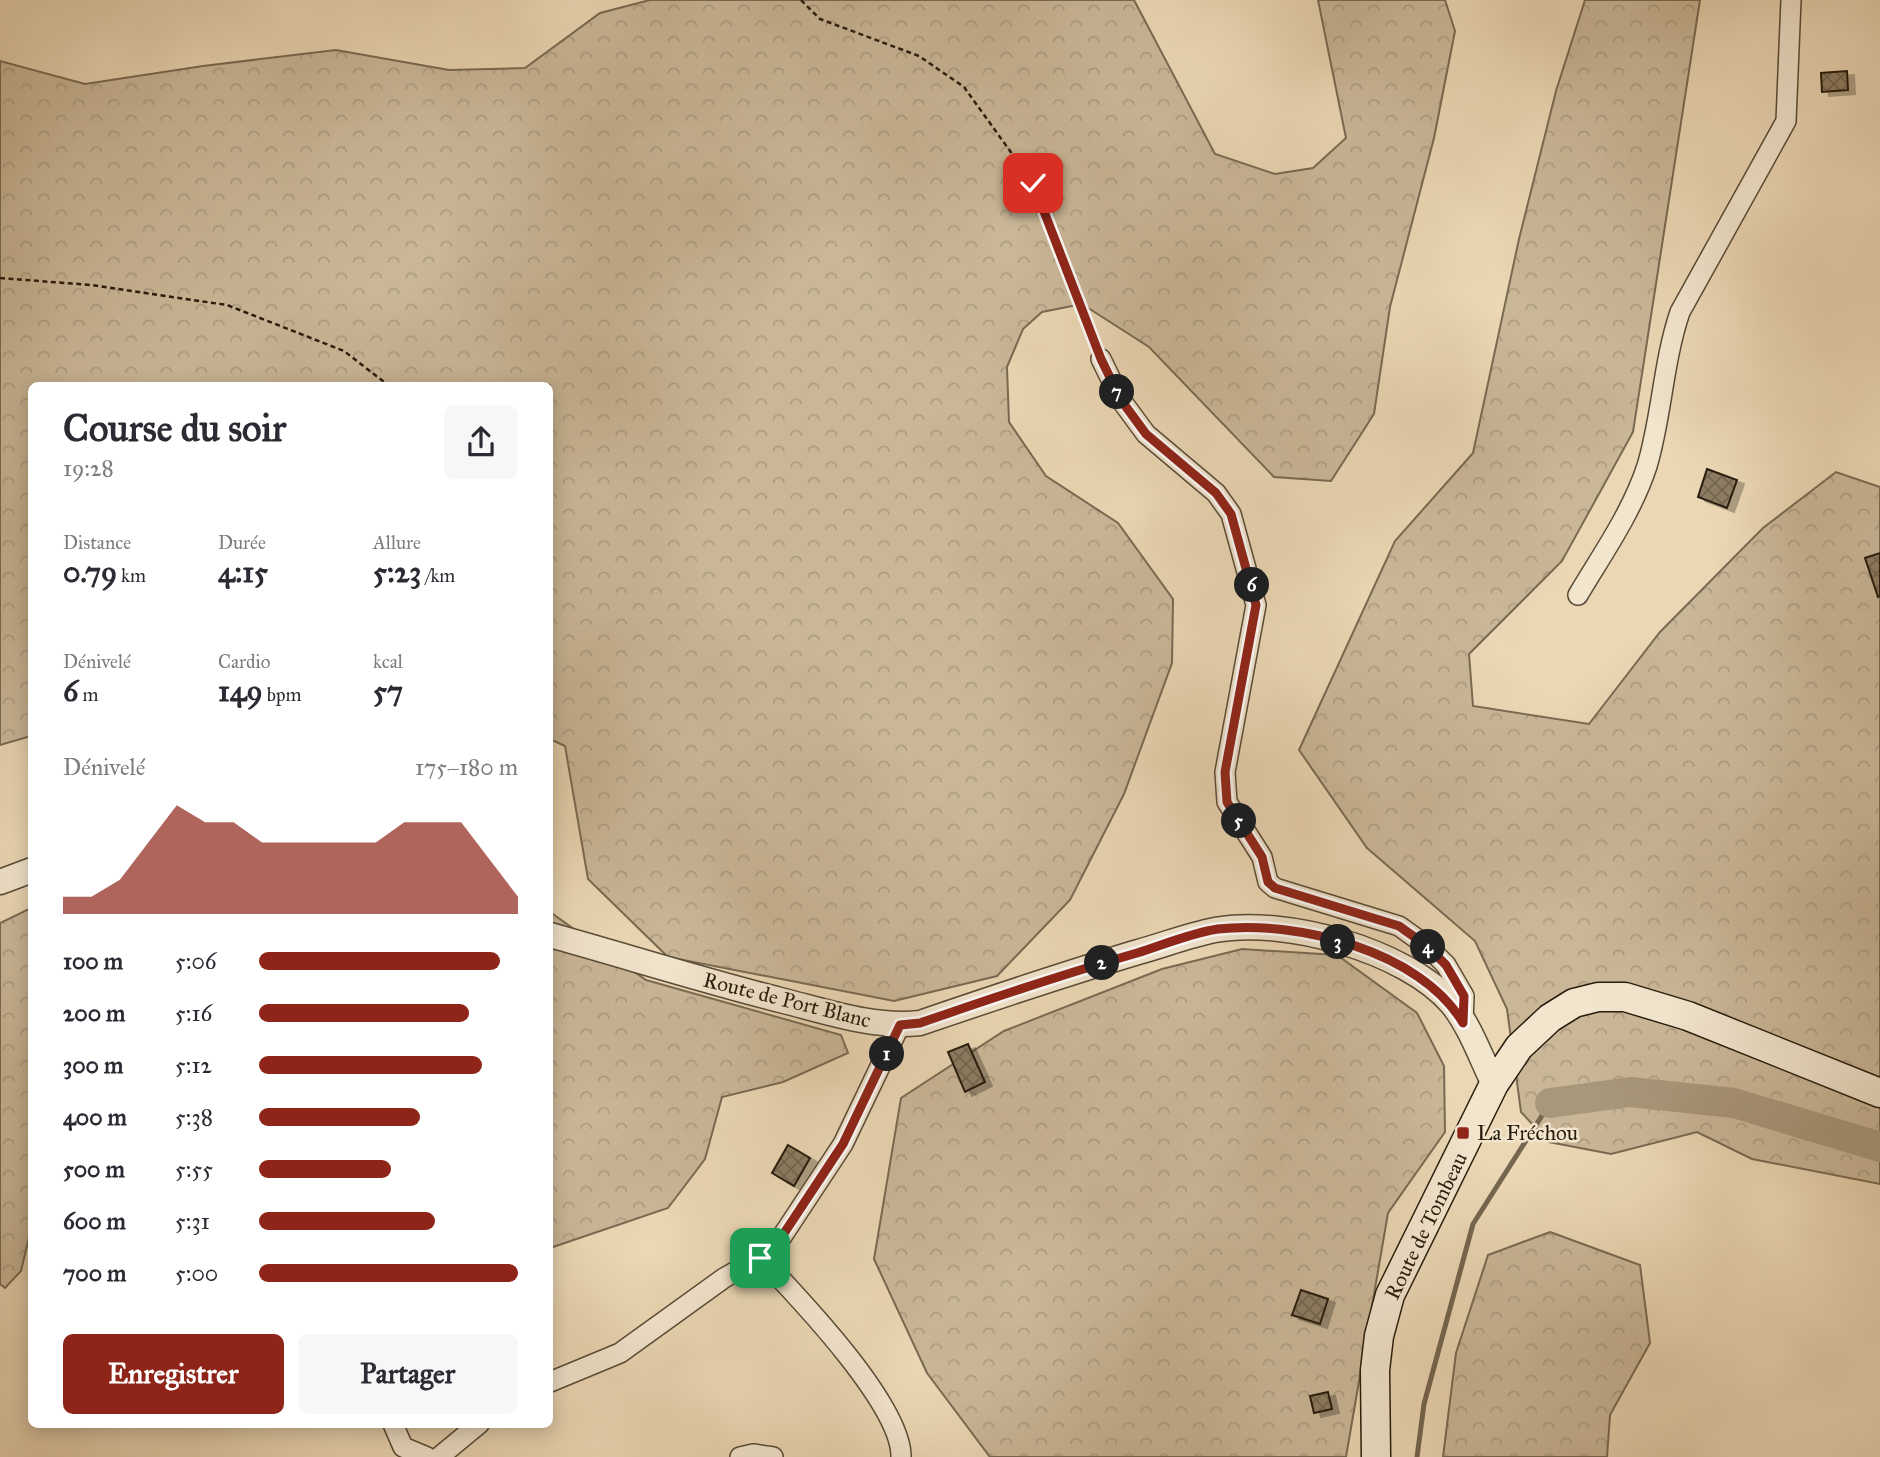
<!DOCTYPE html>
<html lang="fr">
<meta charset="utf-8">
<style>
body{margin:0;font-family:"IM FELL Great Primer",serif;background:#f7f7f7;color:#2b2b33;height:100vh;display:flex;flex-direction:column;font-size:26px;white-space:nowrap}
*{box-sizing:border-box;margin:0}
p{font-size:23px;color:#7c7c81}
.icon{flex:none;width:38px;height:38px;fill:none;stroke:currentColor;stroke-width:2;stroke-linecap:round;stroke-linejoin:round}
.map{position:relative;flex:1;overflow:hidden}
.sheet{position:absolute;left:28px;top:382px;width:525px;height:1046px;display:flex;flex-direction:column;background:#fff;border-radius:10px;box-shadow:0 4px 18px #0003}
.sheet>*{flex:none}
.pin{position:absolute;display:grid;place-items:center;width:60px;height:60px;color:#fff;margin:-30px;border-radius:14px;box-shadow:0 4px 10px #0006}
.km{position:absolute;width:35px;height:35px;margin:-18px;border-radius:50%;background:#222;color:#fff;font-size:19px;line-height:35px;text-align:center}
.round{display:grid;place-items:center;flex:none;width:74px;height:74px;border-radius:10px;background:#f7f7f7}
.headline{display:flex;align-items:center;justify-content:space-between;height:119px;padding:0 35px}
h1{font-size:38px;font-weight:700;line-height:52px}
.figures{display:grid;grid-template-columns:repeat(3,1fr);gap:10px;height:119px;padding:7px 35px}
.figures div{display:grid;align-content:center}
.figures b{font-size:30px;font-weight:700}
.figures small{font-size:19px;font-weight:400}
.figures p{font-size:19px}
.chart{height:196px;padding:14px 35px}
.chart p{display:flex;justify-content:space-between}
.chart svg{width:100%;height:126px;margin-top:7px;fill:#8f2418;opacity:.7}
.action{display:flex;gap:14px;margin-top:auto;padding:14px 35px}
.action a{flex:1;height:80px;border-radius:10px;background:#8f2418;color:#fff;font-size:28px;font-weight:700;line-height:80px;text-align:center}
.action a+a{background:#f7f7f7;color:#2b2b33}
ul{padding:0 35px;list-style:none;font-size:23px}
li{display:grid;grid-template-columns:112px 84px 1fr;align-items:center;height:52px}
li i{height:18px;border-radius:9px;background:#8f2418}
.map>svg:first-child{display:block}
.forest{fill:url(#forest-crowns);stroke:#796a52;stroke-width:2}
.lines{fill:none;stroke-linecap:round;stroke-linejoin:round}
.stream{stroke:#75664f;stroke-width:5}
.river{stroke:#a9977b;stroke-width:30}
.building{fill:url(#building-cross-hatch);stroke:#281c0d;stroke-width:2;filter:url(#shadow)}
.minor-casing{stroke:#594b37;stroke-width:22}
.tertiary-casing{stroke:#594b37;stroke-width:27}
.secondary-casing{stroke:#281c0d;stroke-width:31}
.path{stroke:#281c0d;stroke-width:2.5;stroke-dasharray:5 3.5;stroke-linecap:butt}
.minor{stroke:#f2e5ce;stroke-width:19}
.tertiary{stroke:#f2e5ce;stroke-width:24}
.secondary{stroke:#f2e5ce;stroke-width:28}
.route-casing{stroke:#fff;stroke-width:14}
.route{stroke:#8f2418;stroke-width:9}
.poi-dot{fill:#8f2418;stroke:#f2e5ce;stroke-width:2.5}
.labels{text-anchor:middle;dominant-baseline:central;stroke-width:5;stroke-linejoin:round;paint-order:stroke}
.street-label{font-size:21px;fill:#281c0d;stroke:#f2e5ce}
.poi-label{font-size:21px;fill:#281c0d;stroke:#f2e5ce;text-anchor:start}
</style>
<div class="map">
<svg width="1880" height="1457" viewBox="0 0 1880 1457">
<defs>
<pattern id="forest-crowns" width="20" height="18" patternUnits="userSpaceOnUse" patternTransform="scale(1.75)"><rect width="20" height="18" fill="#cab798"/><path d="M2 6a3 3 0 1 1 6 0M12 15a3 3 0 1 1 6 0" fill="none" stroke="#ae9d82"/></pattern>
<pattern id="building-cross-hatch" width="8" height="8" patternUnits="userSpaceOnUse" patternTransform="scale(1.75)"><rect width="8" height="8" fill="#8d7d64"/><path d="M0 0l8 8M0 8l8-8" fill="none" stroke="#736651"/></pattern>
<filter id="shadow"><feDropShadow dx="7" dy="4" stdDeviation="0" flood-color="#0004"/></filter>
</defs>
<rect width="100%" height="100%" fill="#ebd7b4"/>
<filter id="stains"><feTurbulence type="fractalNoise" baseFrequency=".00286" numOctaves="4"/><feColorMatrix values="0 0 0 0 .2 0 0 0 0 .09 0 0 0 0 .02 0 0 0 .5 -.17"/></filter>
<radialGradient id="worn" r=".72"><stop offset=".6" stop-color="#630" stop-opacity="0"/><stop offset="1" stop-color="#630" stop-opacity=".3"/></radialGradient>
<path class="forest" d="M650,0H1134L1215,154L1275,174L1313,168L1346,138L1318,0H1445L1455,31L1434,138L1390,307L1374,414L1331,481L1274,477L1149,347L1082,304L1042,312L1023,329L1007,367L1009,422L1046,476L1118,523L1173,599L1172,663L1124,794L1070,900L997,976L894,1001L668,957L588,879L565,746L550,739V385H32L31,736L0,745V61L85,84L203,66L336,50L449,70L525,68L600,13Z
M1585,0H1700L1633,432L1562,561L1469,654L1473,706L1589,724L1660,632L1763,528L1836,472L1880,487V1184L1752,1159L1697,1132L1611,1154L1549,1142L1521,1112L1507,1009L1475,941L1367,848L1299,750L1395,541L1473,453L1519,239L1556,91Z
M31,908V1229L21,1271L5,1288L0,1284V923Z
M550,912L646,980L841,1035L848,1053L783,1082L722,1097L705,1159L668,1208L550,1248Z
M1242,949L1337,955L1417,1013L1444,1066L1445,1132L1388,1213L1346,1457H990L927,1373L874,1259L901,1098L1004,1031L1162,969Z
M1550,1232L1640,1265L1650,1343L1610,1415L1607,1457H1443L1456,1353L1488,1255Z"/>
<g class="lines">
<path class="stream" d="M1417,1457L1424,1404L1473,1224L1550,1103"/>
<path class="river" d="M1550,1103L1630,1092L1734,1103L1880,1147"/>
</g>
<path class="building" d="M1847,71L1848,90L1822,92L1821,73Z
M1707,469L1737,480L1727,508L1698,497Z
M1880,553V596L1878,597L1865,558Z
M968,1044L985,1082L965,1092L948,1052Z
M788,1145L810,1158L794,1186L772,1173Z
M1301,1290L1328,1299L1320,1324L1292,1315Z
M1328,1392L1332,1409L1314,1413L1310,1396Z"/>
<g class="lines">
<defs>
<path id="minor" d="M1101,359L1121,400L1146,434L1216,493L1231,514L1256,605L1225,772L1227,802L1262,857L1268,882L1275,888L1399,926L1427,946L1446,965L1464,996L1463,1023
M1578,595C1603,553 1632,512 1647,466C1662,416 1663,362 1680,312L1786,121L1791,0
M760,1257C797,1296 902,1405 901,1457
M550,1382L620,1353L724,1278L773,1250L843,1144L900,1025
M393,1424L403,1447L427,1457
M439,1457L479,1424
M740,1457L753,1454L773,1457"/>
<path id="tertiary" d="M0,882L32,870
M550,935C629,957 708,982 788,1002C831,1013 876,1028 920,1023C993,998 1065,974 1138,952C1164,945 1189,935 1215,930C1284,917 1406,950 1452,1004C1470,1026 1481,1058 1494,1084"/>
<path id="secondary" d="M1376,1457L1375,1370L1379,1336L1390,1295L1494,1084L1519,1047L1550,1018L1574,1003L1598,997H1625L1688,1016L1880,1093"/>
</defs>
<use href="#minor" class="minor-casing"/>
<use href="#tertiary" class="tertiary-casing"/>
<use href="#secondary" class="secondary-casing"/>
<path class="path" d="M801,0L820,19L919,56L964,87L1033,183L1095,342
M0,278L91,285L227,305L344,351L388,385"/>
<use href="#minor" class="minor"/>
<use href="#tertiary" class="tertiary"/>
<use href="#secondary" class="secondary"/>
</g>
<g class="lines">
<defs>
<path id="route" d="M760,1258L773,1250L843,1144L900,1025L920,1023C992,998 1064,974 1137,953C1163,945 1191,933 1218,929C1297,920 1421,951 1463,1023L1464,996L1446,965L1427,946L1399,926L1275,888L1268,882L1262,857L1227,802L1225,772L1256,605L1231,514L1216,493L1146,434L1121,400L1101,359L1033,183"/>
</defs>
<use href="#route" class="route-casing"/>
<use href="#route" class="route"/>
</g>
<rect class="poi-dot" x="1456" y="1126" width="14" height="14" rx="3.5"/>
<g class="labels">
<g class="street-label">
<text transform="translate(787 1000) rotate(14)">Route de Port Blanc</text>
<text transform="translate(1426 1226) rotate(-64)">Route de Tombeau</text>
</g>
<g class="poi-label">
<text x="1477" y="1133">La Fréchou</text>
</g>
</g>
<rect width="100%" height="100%" filter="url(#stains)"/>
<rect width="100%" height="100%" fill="url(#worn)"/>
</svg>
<div class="pin" style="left:760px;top:1258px;background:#1e9e55"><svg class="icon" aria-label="arrive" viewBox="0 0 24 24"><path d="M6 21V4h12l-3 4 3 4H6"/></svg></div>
<div class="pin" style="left:1033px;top:183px;background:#d93025"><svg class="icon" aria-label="check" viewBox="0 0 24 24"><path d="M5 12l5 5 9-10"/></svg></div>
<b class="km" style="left:887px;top:1054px">1</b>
<b class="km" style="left:1102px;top:963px">2</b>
<b class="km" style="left:1338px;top:942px">3</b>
<b class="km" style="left:1428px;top:947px">4</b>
<b class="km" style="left:1239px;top:821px">5</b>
<b class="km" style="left:1252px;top:585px">6</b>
<b class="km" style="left:1117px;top:392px">7</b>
<section class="sheet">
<div class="headline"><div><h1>Course du soir</h1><p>19:28</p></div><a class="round"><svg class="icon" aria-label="share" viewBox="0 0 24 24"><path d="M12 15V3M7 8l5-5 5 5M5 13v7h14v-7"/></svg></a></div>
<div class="figures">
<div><p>Distance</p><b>0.79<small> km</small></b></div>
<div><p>Durée</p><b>4:15</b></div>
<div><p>Allure</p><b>5:23<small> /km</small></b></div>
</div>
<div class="figures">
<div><p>Dénivelé</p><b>6<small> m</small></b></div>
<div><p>Cardio</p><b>149<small> bpm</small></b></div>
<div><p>kcal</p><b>57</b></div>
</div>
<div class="chart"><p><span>Dénivelé</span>175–180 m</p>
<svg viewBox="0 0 160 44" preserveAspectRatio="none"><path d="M0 44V38L10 38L20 32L30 19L40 6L50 12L60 12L70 19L80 19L90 19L100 19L110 19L120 12L130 12L140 12L150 25L160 38V44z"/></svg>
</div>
<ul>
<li><b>100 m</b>5:06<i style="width:93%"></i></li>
<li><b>200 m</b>5:16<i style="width:81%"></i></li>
<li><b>300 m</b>5:12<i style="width:86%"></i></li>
<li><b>400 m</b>5:38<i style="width:62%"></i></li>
<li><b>500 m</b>5:55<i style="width:51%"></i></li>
<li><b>600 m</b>5:31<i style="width:68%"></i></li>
<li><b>700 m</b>5:00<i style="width:100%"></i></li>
</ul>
<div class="action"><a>Enregistrer</a><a>Partager</a></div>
</section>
</div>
